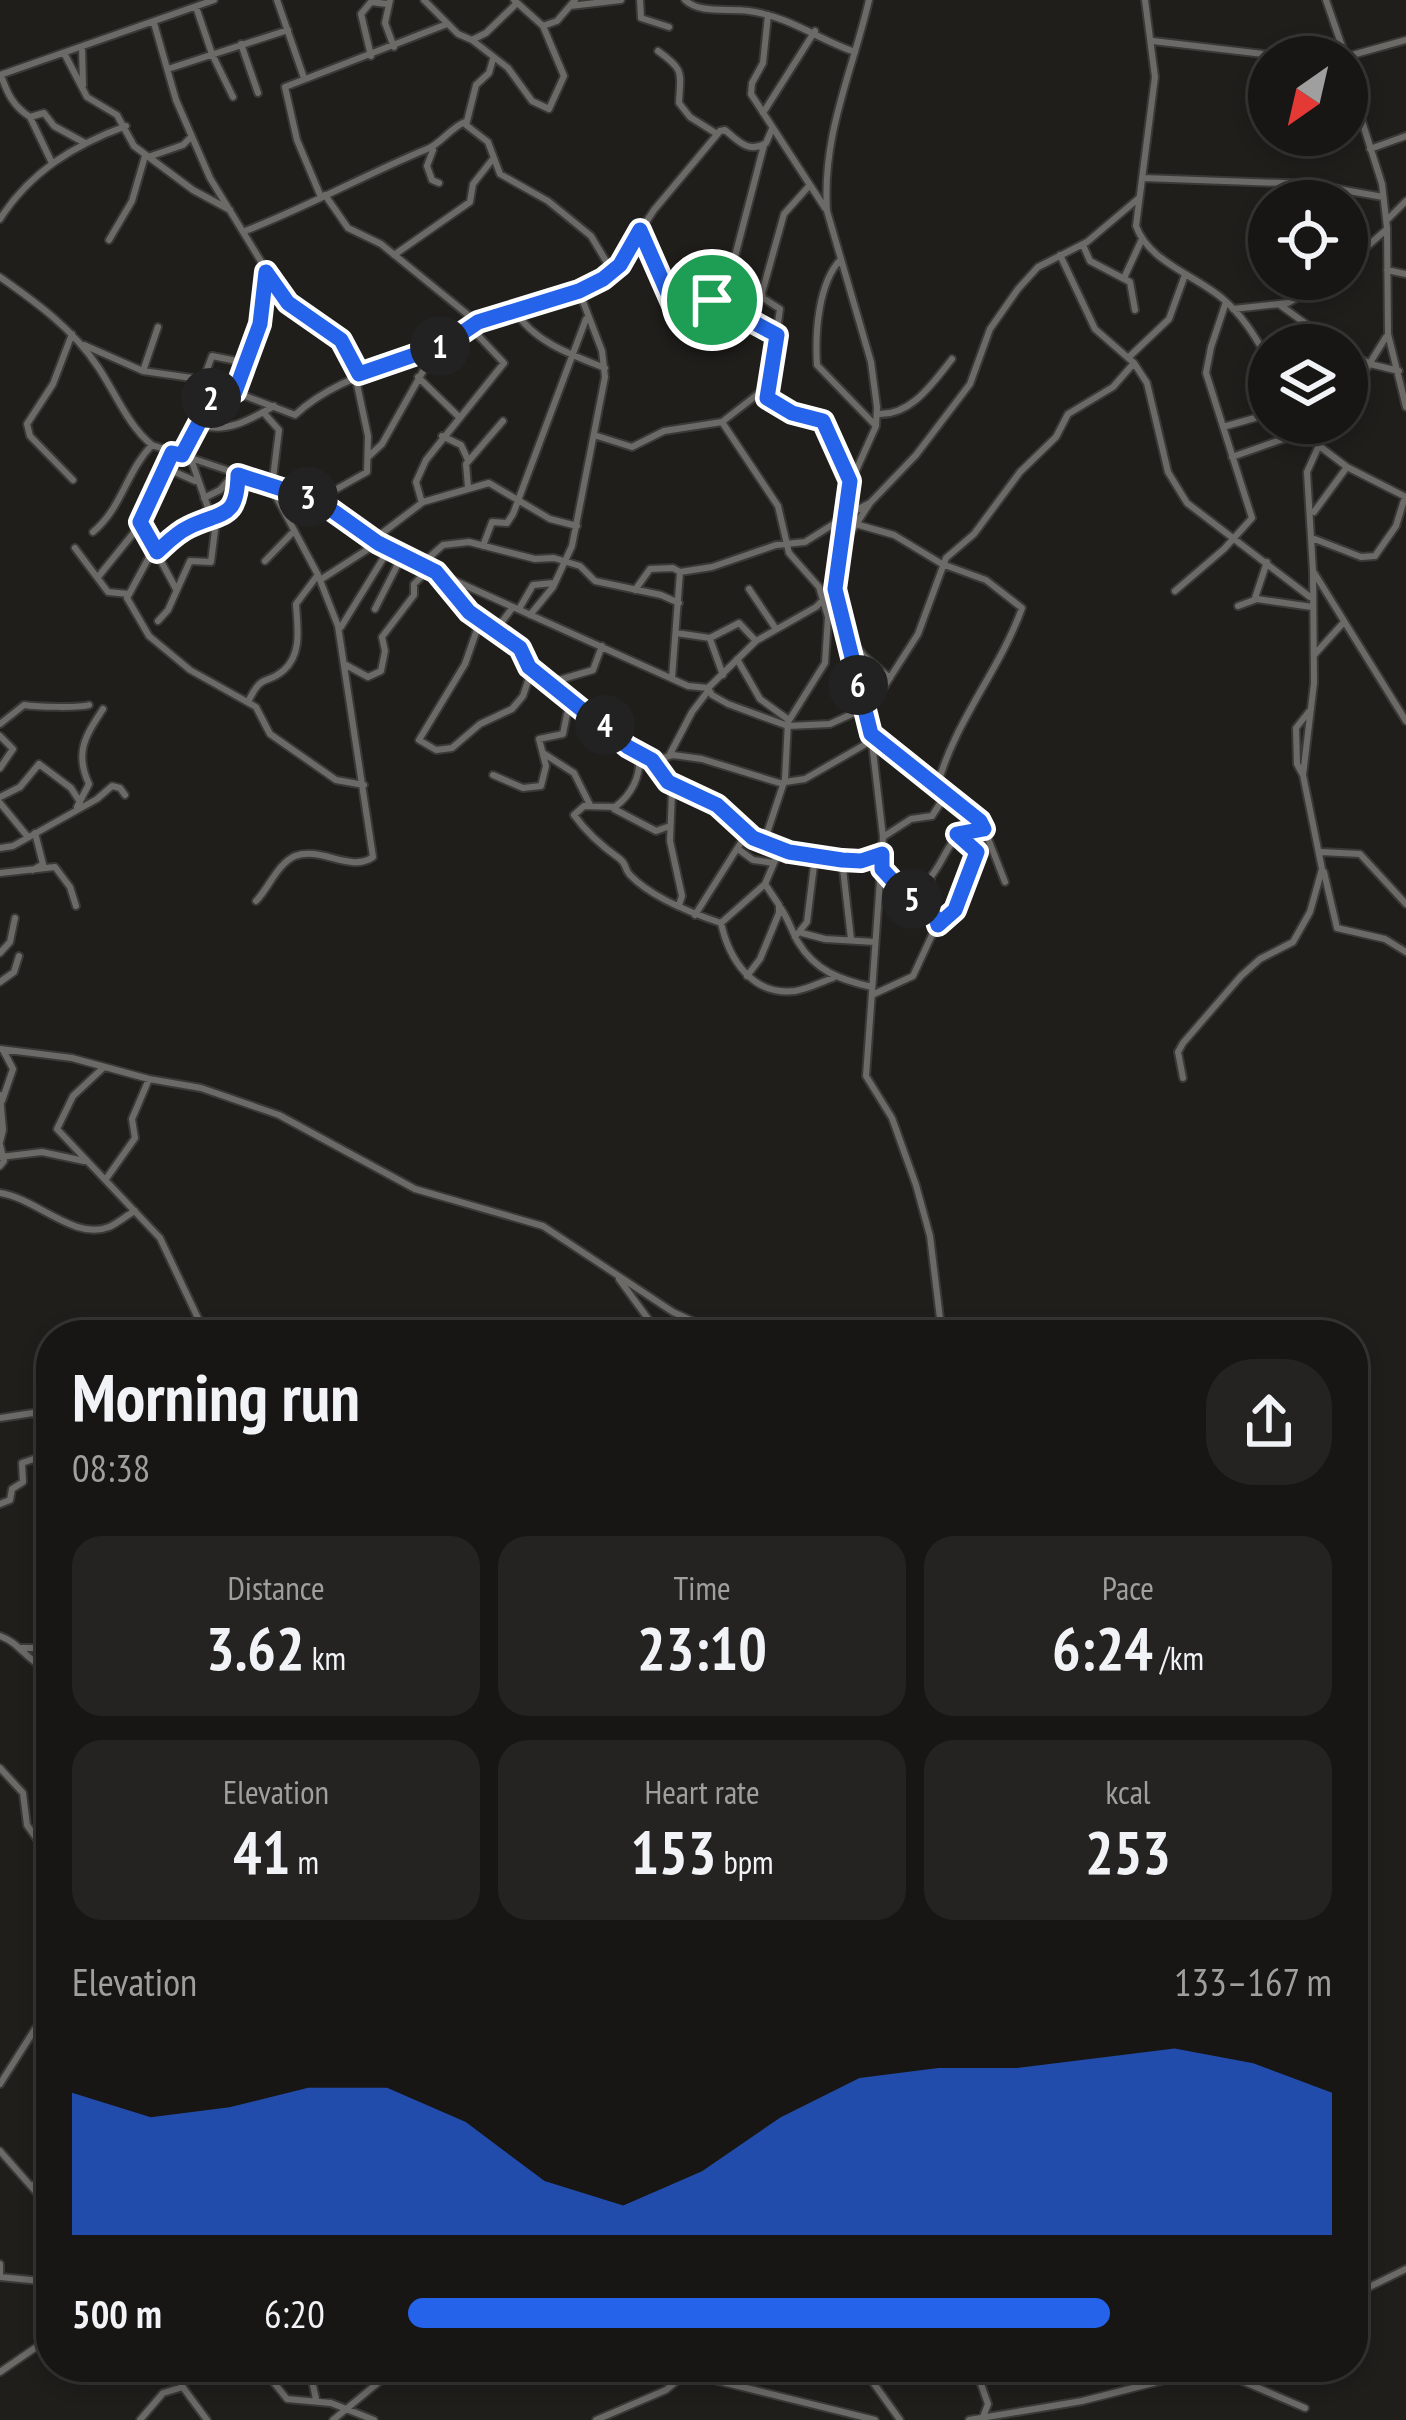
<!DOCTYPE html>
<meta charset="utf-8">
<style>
body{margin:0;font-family:"PT Sans Narrow",sans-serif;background:#252322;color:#f1f3f6;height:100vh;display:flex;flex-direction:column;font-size:45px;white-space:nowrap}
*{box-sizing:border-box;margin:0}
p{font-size:39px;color:#9f9fa0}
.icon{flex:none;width:66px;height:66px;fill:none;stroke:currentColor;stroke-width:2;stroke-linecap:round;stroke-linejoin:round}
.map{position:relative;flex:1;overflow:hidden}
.panel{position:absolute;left:36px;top:1320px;width:1332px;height:1062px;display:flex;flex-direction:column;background:#181614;border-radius:48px;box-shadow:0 6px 18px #0003,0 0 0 3px #363534}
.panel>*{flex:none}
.needle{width:78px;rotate:214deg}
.controls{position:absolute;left:1248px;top:36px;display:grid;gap:24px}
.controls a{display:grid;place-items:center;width:120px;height:120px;border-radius:50%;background:#181614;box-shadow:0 6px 18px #0003,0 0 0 3px #363534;font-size:60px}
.pin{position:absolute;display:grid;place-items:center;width:102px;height:102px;color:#fff;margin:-51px;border:6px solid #fff;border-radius:50%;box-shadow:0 3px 12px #0007}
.km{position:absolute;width:60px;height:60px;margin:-30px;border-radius:50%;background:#222;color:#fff;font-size:33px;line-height:60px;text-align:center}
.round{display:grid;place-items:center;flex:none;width:126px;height:126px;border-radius:48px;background:#252322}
.overview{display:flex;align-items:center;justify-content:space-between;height:204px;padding:0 36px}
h1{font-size:66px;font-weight:600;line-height:90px}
.stats{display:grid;grid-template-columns:repeat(3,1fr);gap:18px;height:204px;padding:12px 36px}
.stats div{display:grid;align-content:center;border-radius:30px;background:#252322;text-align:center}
.stats b{font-size:60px;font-weight:600}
.stats small{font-size:33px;font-weight:400}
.stats p{font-size:33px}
.chart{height:336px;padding:24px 36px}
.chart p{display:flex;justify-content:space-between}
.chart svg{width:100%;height:216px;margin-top:12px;fill:#2563eb;opacity:.7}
ul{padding:0 36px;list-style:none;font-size:39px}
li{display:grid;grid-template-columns:192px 144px 1fr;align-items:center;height:90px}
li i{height:30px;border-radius:15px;background:#2563eb}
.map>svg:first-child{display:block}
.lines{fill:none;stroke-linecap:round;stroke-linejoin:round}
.minor-casing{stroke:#3b3937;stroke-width:10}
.minor{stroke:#6b6a66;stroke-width:6}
.route-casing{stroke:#fff;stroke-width:24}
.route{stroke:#2563eb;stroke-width:15}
</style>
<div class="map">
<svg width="1406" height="2420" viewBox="0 0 1406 2420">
<rect width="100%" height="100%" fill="#201e1b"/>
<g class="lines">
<defs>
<path id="minor" d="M277,0L304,78
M390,0L385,23L394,47
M424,0L458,34L472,40L486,33L517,3
M514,0L543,26L557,21L575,0
M640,0L641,18L669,27
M685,0C699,14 729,8 749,11C791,17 817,39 855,52
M1145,0L1155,77L1136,226C1149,262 1195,275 1223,299C1244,317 1255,337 1269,360
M1326,0L1345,55
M570,6L621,0
M196,7L212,54L233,97
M768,15L763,63L752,83L751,94L825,208
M154,23L176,100L210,178L281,294L341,341L359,374
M472,40L508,68L532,101L549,109L564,76L543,26
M1153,41L1289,57
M241,44L258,93
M82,47L83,85
M658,51C686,71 680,73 679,103L690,117L717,134
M64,53L87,97L117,115L134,146L193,190L230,210
M371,56L361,14L371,2L387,4
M1318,57L1343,49
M1345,57L1406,40
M493,59L489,73L476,85L466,125L488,142L500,174L548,201L591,236L612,271
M168,69L288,30
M1347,74L1382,184L1387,228L1388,334L1406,407
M0,75L214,0
M1,75C7,93 13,106 30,117L44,113L54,126L85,143
M763,113L815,31
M30,117L52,163
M1370,149L1406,136
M433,150L427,166L432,180L439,183
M151,156L183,145L190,138
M1143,178L1310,184L1383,197
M325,195L348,228L381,244L472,318L485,322L579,291L613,272L654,210L720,131L725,130C738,141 749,154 766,143L772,129
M321,197L297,140L285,87L447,24
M1317,201L1321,186
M0,219C30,172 74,145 126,126
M1388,219L1406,201
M640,230L678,320L682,321L712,300L776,334
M245,231C308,207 366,174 427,149C441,144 450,128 465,122
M109,240L132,201L145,156
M1083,245L1090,261L1130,282L1135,310
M394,255L470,202L473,184L492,160
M1060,255L1095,329L1134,363L1147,383L1168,472L1187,503L1310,597
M841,259C818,283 815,333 817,365L876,426
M1347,264L1387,229
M1387,270L1406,274
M0,277C37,303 73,329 98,367C115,392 128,426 152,445L319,501L373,540L409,560L688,686L708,688L756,641L816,607L835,588L846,493L876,426L877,407L871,362L827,211C822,134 852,73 869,0
M1124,278L1142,239
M712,300L733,264L764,145
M1280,305L1335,345
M1233,309L1288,303L1330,279
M515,311C534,342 572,355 605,368
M72,334L53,384L27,424L30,436L73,480
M84,345L143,371L199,379L217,389
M1347,352L1370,364L1399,371
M1128,358L1169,319L1185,275
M143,371L158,327
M418,377L458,416
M203,380L212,356L247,363
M234,391L260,324L265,274
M767,398L780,309L763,298L762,293L784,214L809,186
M1347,400L1386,337
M263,412L279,430L272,486
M877,414C911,416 932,384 952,359
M722,422L778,506L789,553L819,587L828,617L825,663L788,722L785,779L764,842
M1329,423L1307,472L1313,571L1406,721
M200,425C227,434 251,419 274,406
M1223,427L1269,414
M594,435L632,447L664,431L722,422L758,394L792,413L823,421L850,481
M442,436L461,445L468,460
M1318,445L1347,467L1406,497
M182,455L217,389H227L295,415C348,366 422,365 478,322
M368,457L382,444L435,350
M1232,457L1286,438L1289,434L1285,423
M191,459L212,519
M166,468L195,481
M468,487L466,464L503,421
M204,498L220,490L233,475
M422,503L416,482L426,460L504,363L471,328
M324,505L335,490L367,472L368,436L355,375
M844,512L859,525L894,535L942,564L986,580L1022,608C1000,670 954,722 937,787
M1314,512L1347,467
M847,515L870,503
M141,524L176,589
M93,532C122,508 126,472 152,445
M1312,538L1361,557L1375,556L1396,526L1405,497
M373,540L423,502L489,483L550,519L577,526
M483,546L492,522L507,523L513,514L586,319
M841,547L870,503L916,455L970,384L990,329L1018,289L1038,267L1087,242L1139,198
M75,548L108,592L129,594
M154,548L127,598L149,636L190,670L256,707L270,734L336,780L364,785
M157,552L188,527L215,519
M265,561L294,531
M423,563L443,545L469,542L535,559L554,558L580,566L595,581L661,595L679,603
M680,572L712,567L776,545L805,542L840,520
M438,575L469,612L521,648L529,667L639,756L653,761L673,755L702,759L783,784
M98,577L136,530L172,453
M320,580L376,544
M835,588L871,734L883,837L866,1076L892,1118L916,1185L930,1236L942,1335
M749,589L776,629
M635,590L650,569L673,568L680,572L672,678
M1175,591L1224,549L1252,518L1206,373L1211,347L1226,302
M1255,598L1267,562
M1238,606L1257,599L1312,607
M375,609L402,556
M519,609L533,585L554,583
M530,615L553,587L572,546L605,377L602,351L579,291
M158,621L168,610L190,561L211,562L216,522L236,499L238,476
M480,621L465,664L419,740L436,750L452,748L480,724L512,709L523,696L532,669
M341,627L389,549
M495,631L513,607
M676,633L710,638L739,623L756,641
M710,639L723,675
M850,639L864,656L890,678
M1315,654L1343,623
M737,659L760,699L789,720
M346,665L368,677L381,671L385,651L382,637L414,595V584L429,569
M552,682L593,670L602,646
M708,688L712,695L728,704L788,726L830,724L865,708L884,687L918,634L946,558L974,534L1020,472L1056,437L1068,414L1113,387L1134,363
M248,702C263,671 266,686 284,670C303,653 297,625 296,604L317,576
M0,724L24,705C36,707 80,708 89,705
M871,734L932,782L943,799L932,816L911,819L883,837
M0,736L13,749L0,768
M543,753L574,773L590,805
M670,754L692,712L708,691
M639,756C641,777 631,795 615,807L584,806L574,815C586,832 603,847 620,859C628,866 623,867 630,875C652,898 691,913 721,923L765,884
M653,761L672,792L670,841L682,896L679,905
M493,775L523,788L541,786L546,766L539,739L563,734L567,714L576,701
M1303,775L1297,764L1296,728L1311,709
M668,782L717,805L753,838L789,852L854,862L882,854
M785,782L805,779L871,741
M941,791L982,823L1005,882
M0,797L20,787L39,764L71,788L80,802
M0,803L28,837
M77,807L89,784C74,752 86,735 103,709
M614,809L656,831L670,826
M0,848L13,846L97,799L112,786L120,788L125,795
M738,849L753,860L774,863
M1321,852L1360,854L1406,904
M842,860L851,939
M33,870L43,864L35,833
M1324,872L1337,928L1385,939L1406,952
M0,873L55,867L70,887L76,906
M931,878L933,912
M896,882L928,880C949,858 947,827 984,829
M256,901C269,888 277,864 295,856C321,846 351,873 373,857L338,626L318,575L271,487
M779,906C788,917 791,930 798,942C815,971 841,980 872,987
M695,915L747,833
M721,923C729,959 752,996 795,991C808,989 821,982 833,978
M938,925L955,909L977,852L957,834
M802,933L825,939L875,942
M795,937L807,922L815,857
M0,953L10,942L15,918
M747,976L760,959L779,913V905L765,884L780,849
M0,982L14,972L19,956
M874,994L913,976L938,922L884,872
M0,1049L72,1058L149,1079L201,1088L279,1115L415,1189L543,1226L673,1312L723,1335
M104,1067L73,1096L57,1129L160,1238L206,1335
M1183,1078L1178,1052L1183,1043L1241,976L1260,959L1293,942L1310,912L1322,869L1303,775L1314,683L1313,571
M0,1095L3,1130L0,1142
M2,1101L13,1069L3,1050
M0,1145L4,1161L0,1166
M0,1157L42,1152L84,1161
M106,1179L135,1138L132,1119L149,1079
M0,1193C36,1198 74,1241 109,1227C118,1223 127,1215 135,1211
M619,1279L660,1335
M0,1418L33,1413L51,1426
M0,1504L10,1500L12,1489L23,1482L22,1463L51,1453
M0,1636C21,1643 26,1662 51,1670
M19,1648H51
M0,1768L23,1793L27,1825L51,1859
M0,2084L35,2029L51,2016
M0,2151L51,2209
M31,2185H51
M0,2264V2277
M0,2277L51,2282
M1353,2295L1406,2269
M168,2367L207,2420
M256,2367L267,2374L287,2399L331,2403L374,2420
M309,2367L316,2399
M624,2367L710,2379L875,2420
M862,2367L900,2420
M975,2367L988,2404L983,2417
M1214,2369L1305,2408
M0,2372L51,2337
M178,2380L189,2367
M1253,2383L1257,2367
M140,2420L163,2393L183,2387
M333,2420L397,2367
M596,2420L666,2390L684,2375
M969,2420L1082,2401L1216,2367"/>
</defs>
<use href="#minor" class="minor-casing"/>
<use href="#minor" class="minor"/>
</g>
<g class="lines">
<defs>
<path id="route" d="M640,230L680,321L712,300L777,335L767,398L792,413L823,421L850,481L835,589L871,734L980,821L984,829L957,834L977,852L955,910L938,925L936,918L905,894L882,869V854L861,861L842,860L789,852L753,838L717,805L668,782L652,760L628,747L529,667L520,648L469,612L436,572L378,543L319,501L238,475C237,520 222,511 189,527C176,533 167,543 157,552L140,522L172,453L182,455L217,389L235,392L260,324L266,272L288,303L341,340L359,374L446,344L478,322L579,291L603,279L620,265Z"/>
</defs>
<use href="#route" class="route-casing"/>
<use href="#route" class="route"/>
</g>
</svg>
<div class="controls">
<a><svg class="needle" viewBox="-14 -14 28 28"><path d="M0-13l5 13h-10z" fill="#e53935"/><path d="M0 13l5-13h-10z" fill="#9f9fa0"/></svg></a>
<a><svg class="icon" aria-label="locate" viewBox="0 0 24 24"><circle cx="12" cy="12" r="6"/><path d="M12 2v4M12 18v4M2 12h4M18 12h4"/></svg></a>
<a><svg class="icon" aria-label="layers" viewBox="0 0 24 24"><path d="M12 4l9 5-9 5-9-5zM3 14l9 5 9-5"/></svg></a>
</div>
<div class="pin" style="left:712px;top:300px;background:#1e9e55"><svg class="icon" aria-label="arrive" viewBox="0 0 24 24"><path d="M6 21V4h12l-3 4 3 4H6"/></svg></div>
<b class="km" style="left:440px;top:346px">1</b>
<b class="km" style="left:211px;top:398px">2</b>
<b class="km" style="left:308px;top:497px">3</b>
<b class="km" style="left:605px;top:725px">4</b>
<b class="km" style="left:912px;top:899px">5</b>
<b class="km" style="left:858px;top:685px">6</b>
<section class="panel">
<div class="overview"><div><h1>Morning run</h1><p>08:38</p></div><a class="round"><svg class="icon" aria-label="share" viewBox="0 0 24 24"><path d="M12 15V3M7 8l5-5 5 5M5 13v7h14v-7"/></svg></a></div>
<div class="stats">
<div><p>Distance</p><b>3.62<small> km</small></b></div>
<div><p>Time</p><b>23:10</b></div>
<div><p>Pace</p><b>6:24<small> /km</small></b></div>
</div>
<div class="stats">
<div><p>Elevation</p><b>41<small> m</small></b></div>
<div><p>Heart rate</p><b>153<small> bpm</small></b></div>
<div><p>kcal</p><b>253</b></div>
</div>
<div class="chart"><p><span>Elevation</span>133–167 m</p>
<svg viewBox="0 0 160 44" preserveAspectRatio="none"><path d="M0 44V15L10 20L20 18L30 14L40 14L50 21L60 33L70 38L80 31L90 20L100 12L110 10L120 10L130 8L140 6L150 9L160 15V44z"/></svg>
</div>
<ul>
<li><b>500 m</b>6:20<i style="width:76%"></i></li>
</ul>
</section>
</div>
